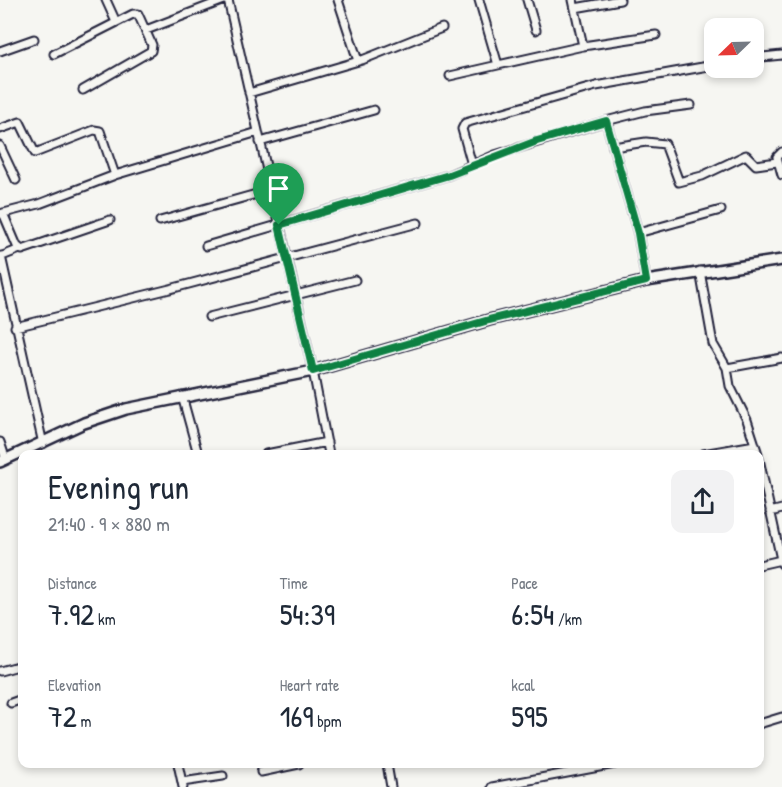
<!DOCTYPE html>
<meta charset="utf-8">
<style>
body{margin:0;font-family:"Patrick Hand",sans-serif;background:#f2f2f3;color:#1f2937;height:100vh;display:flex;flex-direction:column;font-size:22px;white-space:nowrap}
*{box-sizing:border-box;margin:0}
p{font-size:20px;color:#747a83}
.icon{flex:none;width:33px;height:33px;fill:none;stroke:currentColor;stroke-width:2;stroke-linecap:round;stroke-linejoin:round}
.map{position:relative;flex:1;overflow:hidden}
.details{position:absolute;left:18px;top:450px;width:746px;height:318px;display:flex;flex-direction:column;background:#fff;border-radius:12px;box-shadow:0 3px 9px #0003}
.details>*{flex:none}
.needle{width:39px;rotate:247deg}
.fabs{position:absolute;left:704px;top:18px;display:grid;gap:12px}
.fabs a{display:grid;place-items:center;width:60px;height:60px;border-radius:12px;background:#fff;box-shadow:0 3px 9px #0003;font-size:30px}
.pin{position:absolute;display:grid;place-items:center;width:51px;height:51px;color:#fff;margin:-62px -26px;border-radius:50% 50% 50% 0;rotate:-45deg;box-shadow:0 0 6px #0007}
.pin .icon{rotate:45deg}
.round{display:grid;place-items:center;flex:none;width:63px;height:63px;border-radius:12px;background:#f2f2f3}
.head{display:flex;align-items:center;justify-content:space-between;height:102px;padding:0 30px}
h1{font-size:33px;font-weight:600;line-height:45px}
.metrics{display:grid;grid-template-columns:repeat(3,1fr);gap:9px;height:102px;padding:6px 30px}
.metrics div{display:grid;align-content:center}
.metrics b{font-size:30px;font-weight:600}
.metrics small{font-size:16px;font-weight:400}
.metrics p{font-size:16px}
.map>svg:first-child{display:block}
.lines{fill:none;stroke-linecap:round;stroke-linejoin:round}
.minor-casing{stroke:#22223b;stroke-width:11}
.secondary-casing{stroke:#22223b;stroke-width:14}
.minor{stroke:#f6f6f2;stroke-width:7}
.secondary{stroke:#f6f6f2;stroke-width:9}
.route-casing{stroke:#fff;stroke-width:12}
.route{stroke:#0b8043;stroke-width:8}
</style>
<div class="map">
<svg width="782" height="787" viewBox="0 0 782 787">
<rect width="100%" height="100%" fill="#f6f6f2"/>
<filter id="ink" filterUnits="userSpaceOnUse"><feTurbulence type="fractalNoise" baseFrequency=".0167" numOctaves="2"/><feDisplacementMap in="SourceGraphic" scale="12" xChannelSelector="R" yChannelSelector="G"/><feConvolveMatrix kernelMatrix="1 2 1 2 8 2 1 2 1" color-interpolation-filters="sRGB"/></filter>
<g filter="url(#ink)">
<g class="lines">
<defs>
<path id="minor" d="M106,0L116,22
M228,0L313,371L329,454
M338,0L358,61
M479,0L498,65L583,46L573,0
M527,0L536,30
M575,8L620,0
M146,30L224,0
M583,46L656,35
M0,51L34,39
M54,54L133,14H138L152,45L151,51L83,90
M753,58L782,55
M450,76L498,65
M249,93L362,60L442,28
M606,121L645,111L691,105
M0,129L20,122L35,153L94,130L100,131L115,175
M260,142L374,110
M0,146L16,180
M613,147L646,142L665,144L679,182L702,176L746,155L756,165L777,162
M782,152L777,157L782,175
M472,165L462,129L465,123L596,86L714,65
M3,213L17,246L22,250L110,220
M0,214L39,204L115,175L258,132
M160,221L271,190
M638,233L721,210
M206,246L449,175L495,155L606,121L638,233L646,281
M1,256L43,444
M0,257L20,249
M700,271L713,344L727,368L730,386L747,420L758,454
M209,317L355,280
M15,327L170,289L418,223
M727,368L782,358
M182,396L198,454
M0,442L6,460
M266,454L327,442
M703,454L755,445
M759,459L782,564
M770,512L782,509
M759,565L781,560
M0,671L22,665
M11,703L22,699
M759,724L782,717
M178,764L183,787
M387,764L391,787
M261,772L299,764
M182,782L223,776
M492,787L615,764"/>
<path id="secondary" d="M0,462L84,423L126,409L313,371L489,320L646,281L782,260"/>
</defs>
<use href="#minor" class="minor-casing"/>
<use href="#secondary" class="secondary-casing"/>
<use href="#minor" class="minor"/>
<use href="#secondary" class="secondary"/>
</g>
</g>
<g class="lines" filter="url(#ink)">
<defs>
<path id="route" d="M606,121L638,233L646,281L489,320L313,371L279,225L449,175L537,141Z"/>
</defs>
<use href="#route" class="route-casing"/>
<use href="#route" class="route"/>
</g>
</svg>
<div class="fabs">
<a><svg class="needle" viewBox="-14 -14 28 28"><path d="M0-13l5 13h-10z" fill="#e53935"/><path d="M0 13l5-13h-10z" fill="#747a83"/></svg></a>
</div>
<div class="pin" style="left:279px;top:225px;background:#1e9e55"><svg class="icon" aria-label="arrive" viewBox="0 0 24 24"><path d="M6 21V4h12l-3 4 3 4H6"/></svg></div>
<section class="details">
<div class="head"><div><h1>Evening run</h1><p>21:40 · 9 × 880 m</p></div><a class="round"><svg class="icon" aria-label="share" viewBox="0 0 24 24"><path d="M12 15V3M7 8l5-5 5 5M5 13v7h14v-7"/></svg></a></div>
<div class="metrics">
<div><p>Distance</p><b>7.92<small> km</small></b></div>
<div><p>Time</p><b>54:39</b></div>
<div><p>Pace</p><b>6:54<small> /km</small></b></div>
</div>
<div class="metrics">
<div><p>Elevation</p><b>72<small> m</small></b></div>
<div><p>Heart rate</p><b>169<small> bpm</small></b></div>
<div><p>kcal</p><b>595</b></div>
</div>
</section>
</div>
